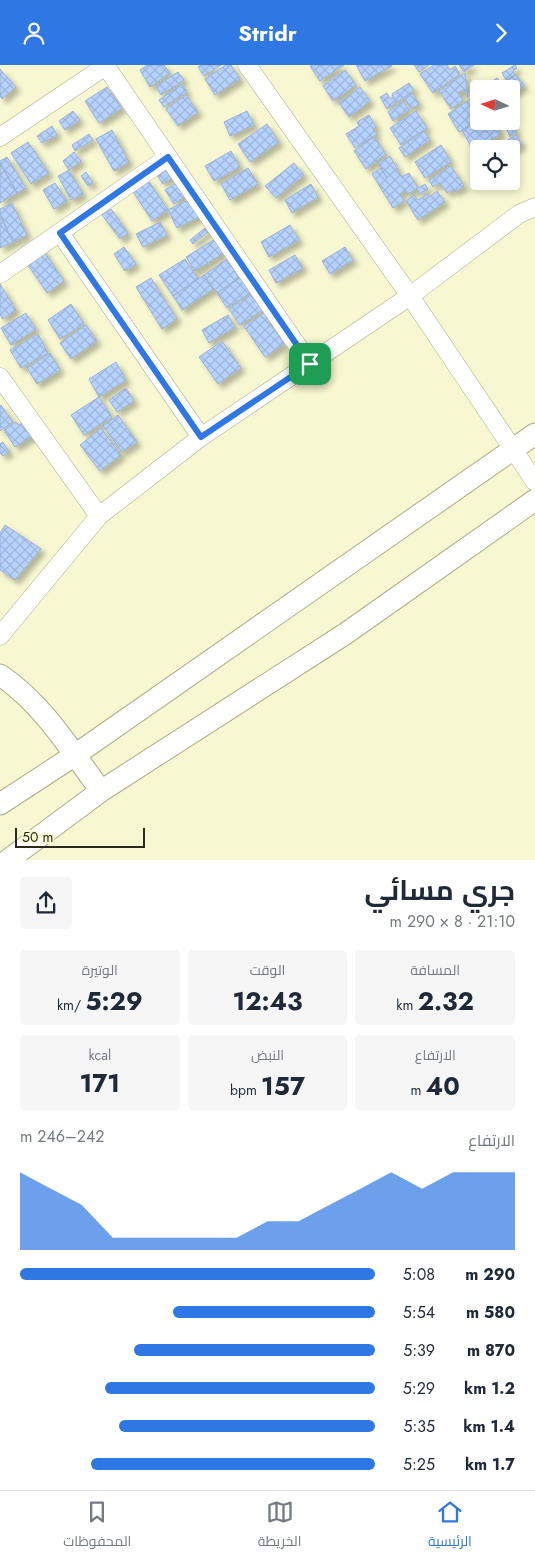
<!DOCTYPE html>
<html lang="ar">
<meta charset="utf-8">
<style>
body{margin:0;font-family:Jost,Cairo,sans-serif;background:#f6f6f7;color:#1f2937;direction:rtl;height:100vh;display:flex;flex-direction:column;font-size:19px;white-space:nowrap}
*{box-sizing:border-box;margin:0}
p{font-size:16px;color:#747a83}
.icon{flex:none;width:28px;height:28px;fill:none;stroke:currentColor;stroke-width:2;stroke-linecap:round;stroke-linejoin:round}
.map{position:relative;height:795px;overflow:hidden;direction:ltr}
.side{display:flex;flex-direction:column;background:#fff;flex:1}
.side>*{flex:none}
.needle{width:32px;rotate:274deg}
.tools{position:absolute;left:470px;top:15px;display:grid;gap:10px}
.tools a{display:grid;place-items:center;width:50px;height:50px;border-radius:5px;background:#fff;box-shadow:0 2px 8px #0003;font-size:25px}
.scale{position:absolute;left:15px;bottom:12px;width:130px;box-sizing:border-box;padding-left:5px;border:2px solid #2a2a1b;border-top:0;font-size:14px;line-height:18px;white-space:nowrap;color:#2a2a1b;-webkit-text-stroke:4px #f7f7d1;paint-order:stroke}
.pin{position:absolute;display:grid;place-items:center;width:42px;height:42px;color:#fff;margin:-21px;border-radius:10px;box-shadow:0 2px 8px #0006}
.round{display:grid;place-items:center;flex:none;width:52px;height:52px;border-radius:5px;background:#f6f6f7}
.summary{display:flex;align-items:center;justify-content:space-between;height:85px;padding:0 20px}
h1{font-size:28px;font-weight:700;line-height:38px}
.figures{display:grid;grid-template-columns:repeat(3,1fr);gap:8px;height:85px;padding:5px 20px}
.figures div{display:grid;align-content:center;border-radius:5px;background:#f6f6f7;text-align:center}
.figures b{font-size:25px;font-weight:700}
.figures small{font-size:14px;font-weight:400}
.figures p{font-size:14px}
.chart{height:140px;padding:10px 20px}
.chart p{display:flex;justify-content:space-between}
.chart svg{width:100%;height:90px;margin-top:5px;fill:#2f78e4;opacity:.7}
ul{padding:0 20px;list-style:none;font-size:16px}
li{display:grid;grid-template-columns:80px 60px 1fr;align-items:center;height:38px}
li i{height:12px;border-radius:6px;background:#2f78e4}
header{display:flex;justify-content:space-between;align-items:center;height:65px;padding:0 20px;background:#2f78e4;color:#fff;font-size:22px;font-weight:700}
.tab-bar{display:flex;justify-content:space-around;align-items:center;height:70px;border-top:1px solid #e0e1e3;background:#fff;font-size:14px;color:#747a83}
.tab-bar a{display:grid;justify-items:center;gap:2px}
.tab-bar .current{color:#2f78e4}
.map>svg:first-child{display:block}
.building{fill:url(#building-cross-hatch);stroke:#9cb0cf;filter:url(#shadow)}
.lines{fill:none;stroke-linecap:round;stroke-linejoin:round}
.minor-casing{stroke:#adac88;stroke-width:19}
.tertiary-casing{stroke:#adac88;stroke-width:23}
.minor{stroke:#fff;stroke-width:18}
.tertiary{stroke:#fff;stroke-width:21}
.route-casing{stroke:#fff;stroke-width:10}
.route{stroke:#2f78e4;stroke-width:6}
</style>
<header><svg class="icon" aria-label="forward" viewBox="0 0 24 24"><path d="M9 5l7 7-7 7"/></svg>Stridr<svg class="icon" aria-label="person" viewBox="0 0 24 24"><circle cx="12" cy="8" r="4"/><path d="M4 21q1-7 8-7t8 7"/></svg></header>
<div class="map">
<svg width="535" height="795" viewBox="0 0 535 795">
<defs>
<pattern id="building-cross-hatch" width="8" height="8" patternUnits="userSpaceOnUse" patternTransform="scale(1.25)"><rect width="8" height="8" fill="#b6d3ff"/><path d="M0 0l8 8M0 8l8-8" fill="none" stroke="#9db5da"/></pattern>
<filter id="shadow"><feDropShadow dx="4.5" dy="4.5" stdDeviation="2.5" flood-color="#0004"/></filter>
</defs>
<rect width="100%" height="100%" fill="#f7f7d1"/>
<path class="building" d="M147,0H164L170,8L150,22L140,5Z
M201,0H221L204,11L198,2Z
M226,0H231L240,14L215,30L205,14Z
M312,0H344L320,16L310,1Z
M356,0H391L392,1L365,16Z
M414,0H429L419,7Z
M434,0H447L450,5L455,1L460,9L433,28L420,9Z
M459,0H474L464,7Z
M515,0L517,3L513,6L515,10L506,15L502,8Z
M0,4L16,22L2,34L0,31Z
M345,5L356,20L333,36L323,21Z
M178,7L184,15L161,30L156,21Z
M465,8L468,32L463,25L458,28L463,35L451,44L439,26Z
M516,10L524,21L511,29V24H488L486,21L497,13L502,19Z
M409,18L414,25L387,44L380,32L387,28L390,34L393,32L392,29Z
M182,19L187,27L164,42L159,35Z
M107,22L122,43L99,58L85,36Z
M360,22L370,36L349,52L339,38Z
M412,28L419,39L411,44L404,33Z
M186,30L198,47L178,61L166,44Z
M472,33L479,43V54L459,67L448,49Z
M403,36L409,45L393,56L388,47Z
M73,46L80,55L65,65L59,56Z
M247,46L254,60L230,71L224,57Z
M416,46L427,63L401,80L390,63Z
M369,50L376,62L373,64L377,69L355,83L346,69L359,61L357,57Z
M479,55L494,56L501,69L473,85L462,65Z
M267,59L279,77L250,97L238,79Z
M52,61L57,70L42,78L37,71Z
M514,61L517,67L510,72L507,65Z
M112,65L129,97L114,106L96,74Z
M424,66L430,75L405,92L399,83Z
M89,69L93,75L75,86L72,80Z
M516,70L522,79L512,86L506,76Z
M374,72L386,89L366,104L354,86Z
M492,74L499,84H481L480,83Z
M28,77L49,108L31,119L11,88Z
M441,80L451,97L425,113L415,97Z
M231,86L240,102L214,116L205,101Z
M74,87L81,96L69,105L63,96Z
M390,91L402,112L409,108L418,123L425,119L428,124L420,129L417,124L408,129L405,125L400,129L404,136L393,143L372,109L381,103L387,113L378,98Z
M7,92L26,123L17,128L0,98V96Z
M0,98L17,128L0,138Z
M294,98L304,110L276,133L265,121Z
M166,99L174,111L163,119L155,107Z
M451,101L464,121L455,127L453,124L447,128L440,118L433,122L429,115Z
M248,103L258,119L230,135L221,119Z
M69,105L83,129L71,135L58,111Z
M86,107L93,118L88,121L81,111Z
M148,115L168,145L152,156L132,125Z
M178,117L187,130L174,139L165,125Z
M55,118L67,136L54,144L43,125Z
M311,119L318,132L292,148L285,135Z
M437,126L445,137L418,155L406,136L414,130L418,135L428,129L429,132Z
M192,133L201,151L177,163L168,145Z
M12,138L27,170L13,177L0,150V144Z
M111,144L128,168L120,174L102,150Z
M0,150L13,177L0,183Z
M160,157L167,170L143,182L136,169Z
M210,159L213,163L193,179L190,175Z
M290,160L299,175L269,192L261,177Z
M215,174L224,188L195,206L186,192Z
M41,182L64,216L47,228L24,194Z
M124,182L136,199L125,206L114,189Z
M345,182L353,195L330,209L322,196Z
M295,190L303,203L276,218L269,205Z
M185,194L198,214L173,231L159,210Z
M227,194L239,213L217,228L204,210Z
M204,210L213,224L182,245L173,231Z
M151,213L177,254L162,264L136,222Z
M240,213L250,228L227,243L217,228Z
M0,219L16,245L3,254L0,250Z
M255,226L266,243L240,260L229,244Z
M71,239L84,259L60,274L48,255Z
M26,248L36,264L11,280L1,263Z
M264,248L284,279L265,292L244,261Z
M228,250L235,262L209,278L202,265Z
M86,260L97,276L71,294L60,278Z
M38,269L48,288L21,303L10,285Z
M222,276L241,303L218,319L199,292Z
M50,288L60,305L37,319L27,303Z
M116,297L126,315L99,332L89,314Z
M126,323L134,336L117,347L109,335Z
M99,332L112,352L84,370L71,350Z
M1,340L13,357L0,366V341Z
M118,350L137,377L122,387L103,361Z
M29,354L37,368L15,382L4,365L16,357L19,360Z
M101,363L121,390L100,406L80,380Z
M3,377L9,387L3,391L0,388V379Z
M5,460L41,484L15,515L0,505V468Z"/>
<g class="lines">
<defs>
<path id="minor" d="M105,0L310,299
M247,0L410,231L535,417
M0,72L107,0
M60,168L201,372
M0,209L168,92
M0,312L99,451
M0,571L99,451L201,372L410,231L519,149L535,142"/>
<path id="tertiary" d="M0,610C43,639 70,684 101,726
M0,739L75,690L535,369
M8,795L101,726L345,569L535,435"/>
</defs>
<use href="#minor" class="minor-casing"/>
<use href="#tertiary" class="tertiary-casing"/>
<use href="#minor" class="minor"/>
<use href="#tertiary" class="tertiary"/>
</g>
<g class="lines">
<defs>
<path id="route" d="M168,92L310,299L201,372L60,168Z"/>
</defs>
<use href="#route" class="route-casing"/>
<use href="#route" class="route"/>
</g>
</svg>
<div class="tools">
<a><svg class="needle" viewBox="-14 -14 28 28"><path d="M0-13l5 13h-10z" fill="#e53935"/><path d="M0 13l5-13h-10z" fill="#747a83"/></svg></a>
<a><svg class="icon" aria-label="locate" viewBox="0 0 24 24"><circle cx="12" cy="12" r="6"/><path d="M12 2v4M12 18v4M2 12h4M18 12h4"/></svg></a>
</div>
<div class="scale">50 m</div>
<div class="pin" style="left:310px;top:299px;background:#1e9e55"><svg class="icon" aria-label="arrive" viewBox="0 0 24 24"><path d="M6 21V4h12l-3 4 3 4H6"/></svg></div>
</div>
<section class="side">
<div class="summary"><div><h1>جري مسائي</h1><p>21:10 · 8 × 290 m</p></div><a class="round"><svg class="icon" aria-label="share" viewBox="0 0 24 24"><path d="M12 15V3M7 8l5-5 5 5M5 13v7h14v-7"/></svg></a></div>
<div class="figures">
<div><p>المسافة</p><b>2.32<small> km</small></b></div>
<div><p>الوقت</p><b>12:43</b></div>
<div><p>الوتيرة</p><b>5:29<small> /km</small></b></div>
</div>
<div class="figures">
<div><p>الارتفاع</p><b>40<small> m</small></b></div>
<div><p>النبض</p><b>157<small> bpm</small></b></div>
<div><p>kcal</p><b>171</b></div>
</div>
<div class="chart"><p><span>الارتفاع</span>242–246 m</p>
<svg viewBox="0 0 160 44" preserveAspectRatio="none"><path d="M0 44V6L10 14L20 22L30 38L40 38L50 38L60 38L70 38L80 30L90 30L100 22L110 14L120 6L130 14L140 6L150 6L160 6V44z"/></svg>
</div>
<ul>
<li><b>290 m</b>5:08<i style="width:100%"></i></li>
<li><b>580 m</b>5:54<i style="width:57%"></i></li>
<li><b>870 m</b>5:39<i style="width:68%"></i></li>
<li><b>1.2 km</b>5:29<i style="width:76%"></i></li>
<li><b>1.4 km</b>5:35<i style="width:72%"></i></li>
<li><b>1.7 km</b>5:25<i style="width:80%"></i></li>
</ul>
</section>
<nav class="tab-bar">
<a class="current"><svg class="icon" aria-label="home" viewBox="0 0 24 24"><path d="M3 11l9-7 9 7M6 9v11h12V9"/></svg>الرئيسية</a>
<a><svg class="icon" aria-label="map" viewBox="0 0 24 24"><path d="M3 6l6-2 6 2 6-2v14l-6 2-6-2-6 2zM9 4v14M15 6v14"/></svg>الخريطة</a>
<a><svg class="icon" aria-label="saved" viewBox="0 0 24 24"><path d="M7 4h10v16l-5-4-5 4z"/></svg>المحفوظات</a>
</nav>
